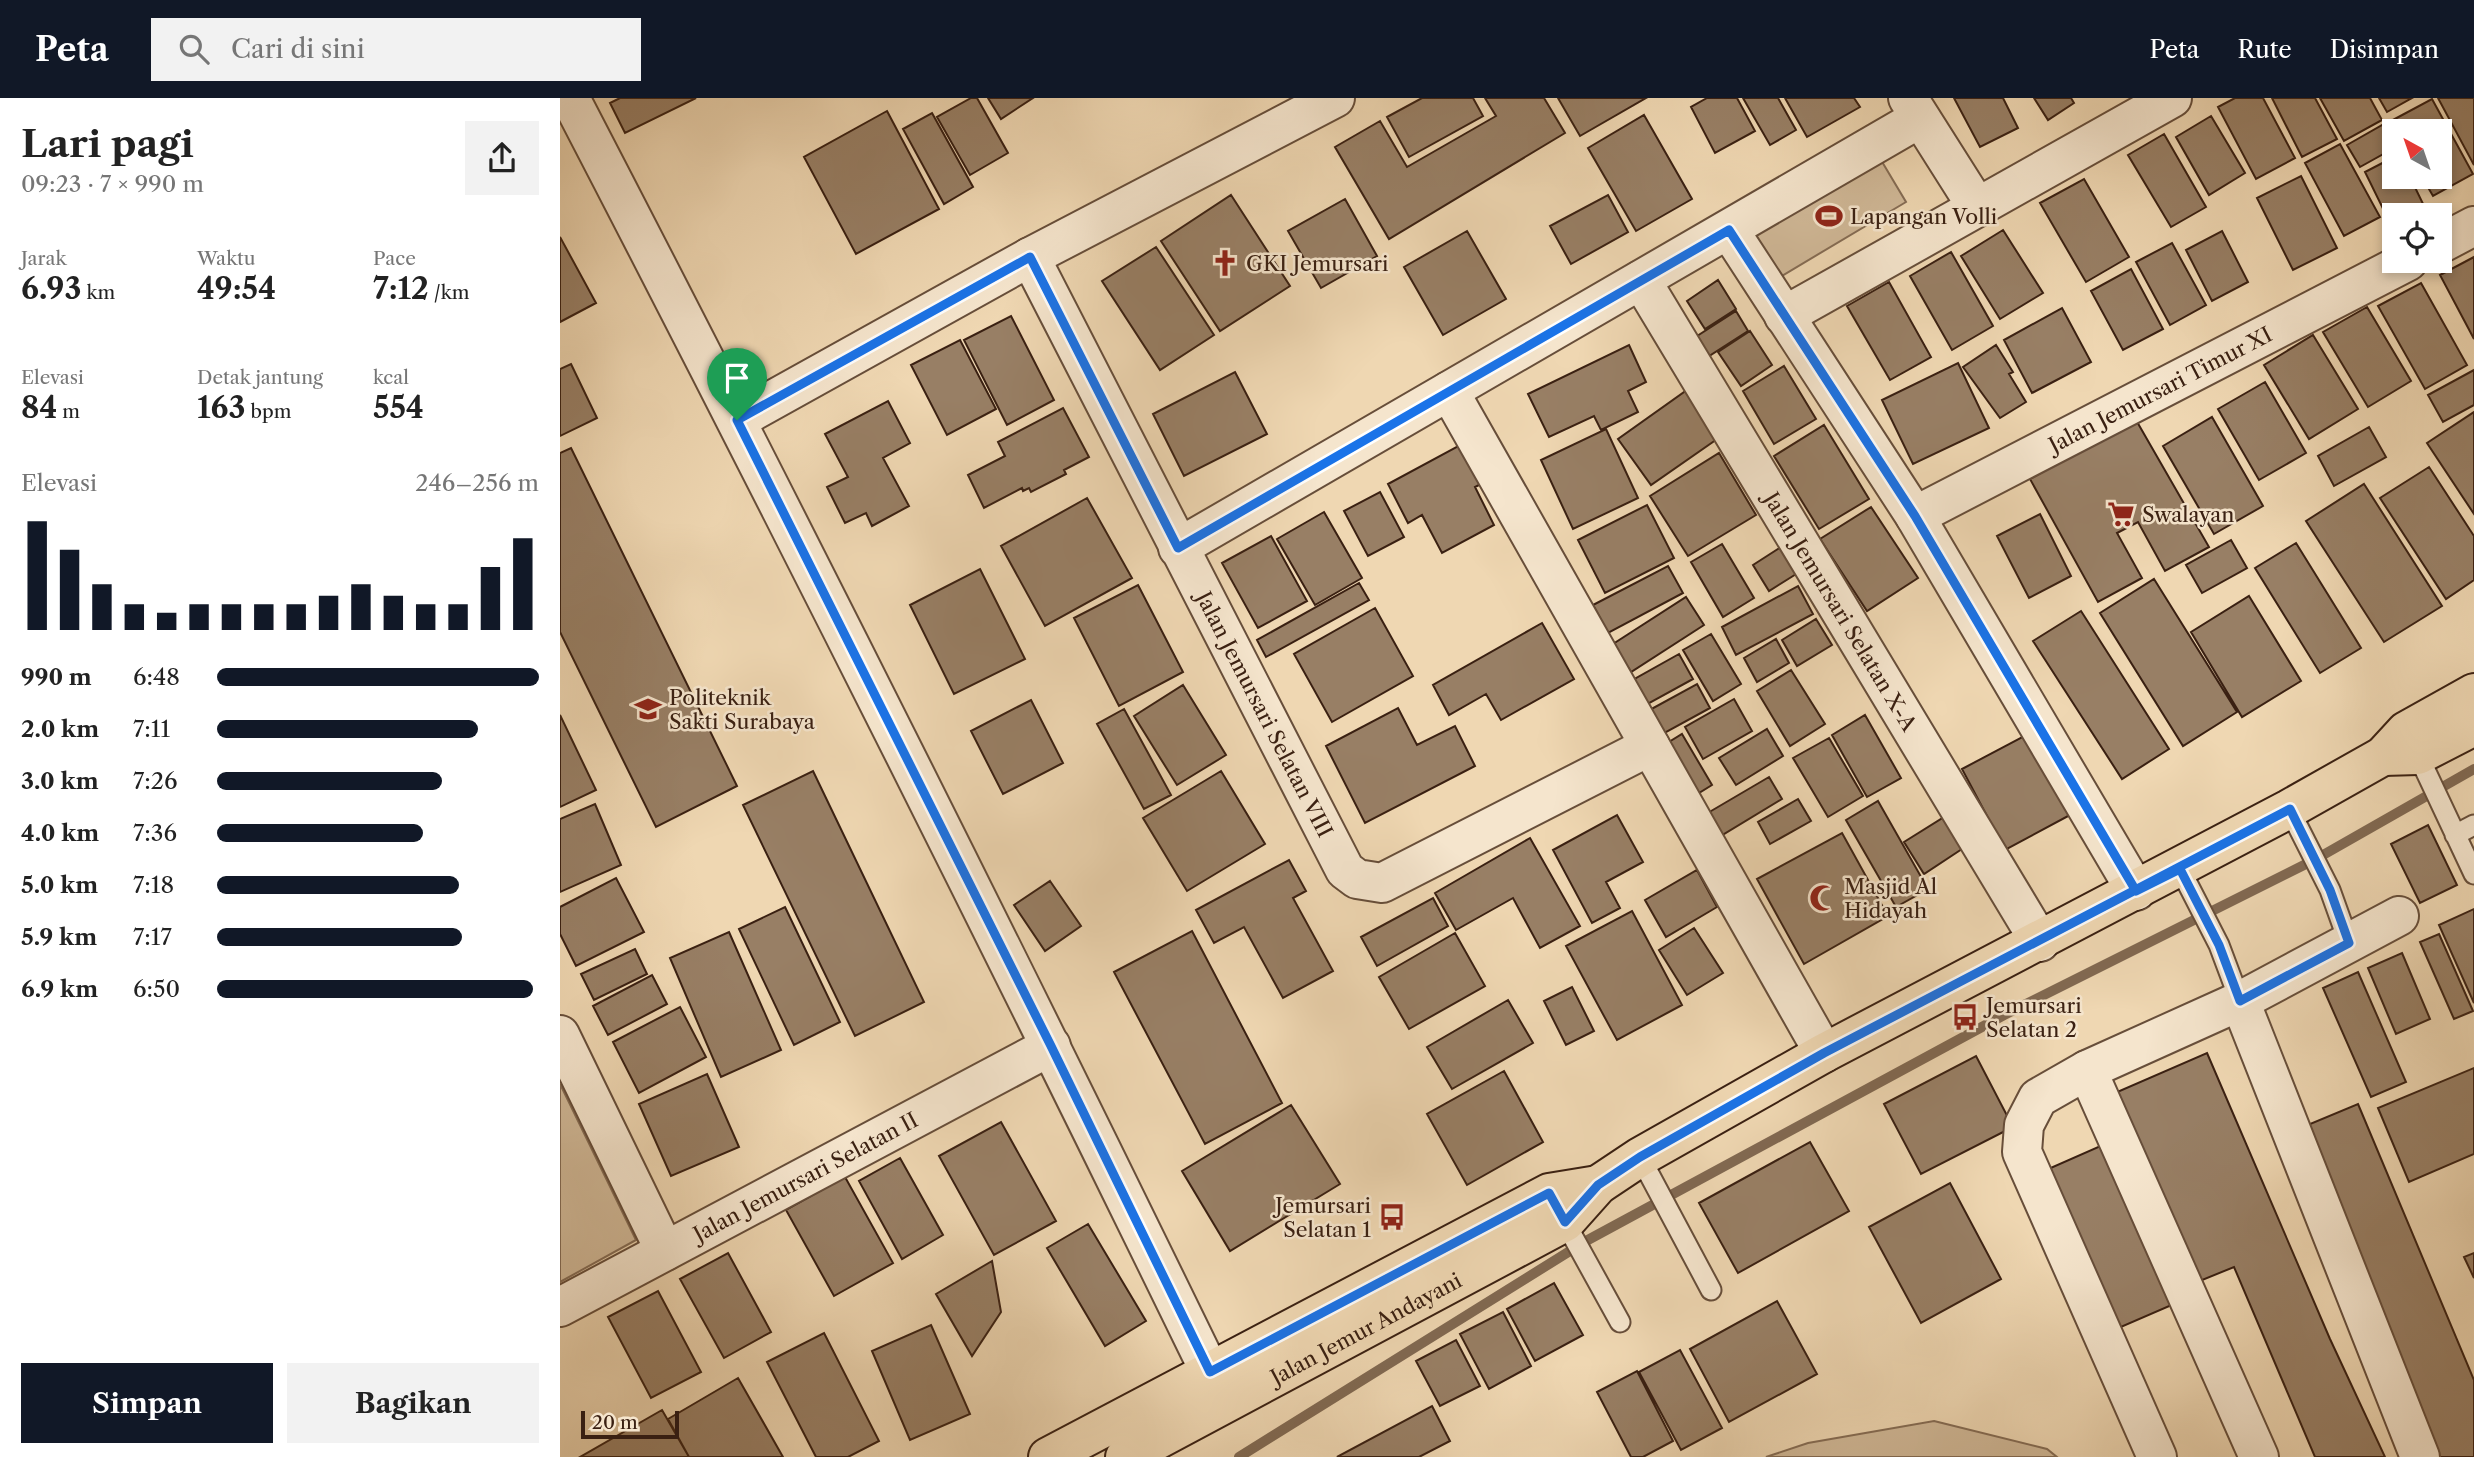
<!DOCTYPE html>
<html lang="id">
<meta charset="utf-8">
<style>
body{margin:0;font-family:"Libre Caslon Text",serif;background:#f2f2f2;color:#222;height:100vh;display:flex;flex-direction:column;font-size:26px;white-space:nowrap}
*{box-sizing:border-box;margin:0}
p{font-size:23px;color:#767676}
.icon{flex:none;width:38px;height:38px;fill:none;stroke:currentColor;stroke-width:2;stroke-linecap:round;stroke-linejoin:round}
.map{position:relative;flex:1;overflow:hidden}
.details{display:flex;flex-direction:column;background:#fff;width:560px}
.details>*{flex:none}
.needle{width:46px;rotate:320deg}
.buttons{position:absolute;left:1822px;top:21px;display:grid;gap:14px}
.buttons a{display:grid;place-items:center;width:70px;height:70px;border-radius:0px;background:#fff;box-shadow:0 4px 10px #0003;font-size:35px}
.scale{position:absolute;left:21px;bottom:18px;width:98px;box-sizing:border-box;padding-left:7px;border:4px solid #3a2012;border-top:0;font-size:19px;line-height:24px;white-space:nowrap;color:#3a2012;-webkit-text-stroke:5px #f5e5cd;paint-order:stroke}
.pin{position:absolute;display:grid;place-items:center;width:60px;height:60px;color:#fff;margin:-72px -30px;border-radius:50% 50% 50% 0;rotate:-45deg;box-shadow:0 0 7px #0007}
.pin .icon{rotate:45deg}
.round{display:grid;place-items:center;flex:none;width:74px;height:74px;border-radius:0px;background:#f2f2f2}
.head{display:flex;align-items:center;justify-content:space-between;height:119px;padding:0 21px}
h1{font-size:38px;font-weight:700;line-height:52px}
.figures{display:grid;grid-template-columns:repeat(3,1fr);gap:10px;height:119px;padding:7px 21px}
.figures div{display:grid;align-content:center}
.figures b{font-size:30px;font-weight:700}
.figures small{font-size:19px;font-weight:400}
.figures p{font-size:19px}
.chart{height:196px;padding:14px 21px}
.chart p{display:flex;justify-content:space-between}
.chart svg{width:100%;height:126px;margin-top:7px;stroke:#111827;stroke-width:6}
.cta{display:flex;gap:14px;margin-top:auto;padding:14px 21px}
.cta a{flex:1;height:80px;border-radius:0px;background:#111827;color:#fff;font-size:28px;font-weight:700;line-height:80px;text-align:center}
.cta a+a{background:#f2f2f2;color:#222}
ul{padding:0 21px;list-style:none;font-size:23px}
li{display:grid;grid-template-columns:112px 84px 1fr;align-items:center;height:52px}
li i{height:18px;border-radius:9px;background:#111827}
header{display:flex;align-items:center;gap:42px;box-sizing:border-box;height:98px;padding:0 35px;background:#111827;color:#fff}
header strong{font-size:33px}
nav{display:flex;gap:38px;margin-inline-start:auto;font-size:24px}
.search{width:490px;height:63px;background:#f2f2f2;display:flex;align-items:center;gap:18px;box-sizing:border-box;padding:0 24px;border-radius:0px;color:#767676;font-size:26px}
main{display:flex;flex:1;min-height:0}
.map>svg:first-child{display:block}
.green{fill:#d0b897;stroke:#856c54;stroke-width:2}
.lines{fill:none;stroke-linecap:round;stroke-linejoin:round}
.stream{stroke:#816952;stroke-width:10}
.building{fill:#987f65;stroke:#3a2012;stroke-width:2}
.service-casing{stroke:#674e3a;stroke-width:23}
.minor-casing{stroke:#674e3a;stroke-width:42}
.primary-casing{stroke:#3a2012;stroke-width:42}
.service{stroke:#f5e5cd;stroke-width:19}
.minor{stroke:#f5e5cd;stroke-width:38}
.primary{stroke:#efd7b2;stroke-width:38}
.route-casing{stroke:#fff;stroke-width:14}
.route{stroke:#1a73e8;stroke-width:9}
.labels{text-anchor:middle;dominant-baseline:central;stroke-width:5;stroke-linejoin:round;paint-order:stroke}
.poi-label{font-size:21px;fill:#3a2012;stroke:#f5e5cd;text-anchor:start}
.street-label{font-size:21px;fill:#3a2012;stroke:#f5e5cd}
</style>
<header>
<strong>Peta</strong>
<div class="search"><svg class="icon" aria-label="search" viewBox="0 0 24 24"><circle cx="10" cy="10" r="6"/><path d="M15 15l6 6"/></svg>Cari di sini</div>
<nav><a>Peta</a><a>Rute</a><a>Disimpan</a></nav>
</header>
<main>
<section class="details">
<div class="head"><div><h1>Lari pagi</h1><p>09:23 · 7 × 990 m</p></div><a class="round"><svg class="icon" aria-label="share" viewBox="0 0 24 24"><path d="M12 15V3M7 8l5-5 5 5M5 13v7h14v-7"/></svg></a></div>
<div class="figures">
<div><p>Jarak</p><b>6.93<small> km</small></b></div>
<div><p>Waktu</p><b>49:54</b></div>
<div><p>Pace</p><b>7:12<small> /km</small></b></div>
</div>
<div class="figures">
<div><p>Elevasi</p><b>84<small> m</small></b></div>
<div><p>Detak jantung</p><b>163<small> bpm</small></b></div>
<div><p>kcal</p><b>554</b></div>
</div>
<div class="chart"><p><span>Elevasi</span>246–256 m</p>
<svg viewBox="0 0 160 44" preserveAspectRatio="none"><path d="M5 44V6M15 44V16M25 44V28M35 44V35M45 44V38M55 44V35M65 44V35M75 44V35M85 44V35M95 44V32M105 44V28M115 44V32M125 44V35M135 44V35M145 44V22M155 44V12"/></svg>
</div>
<ul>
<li><b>990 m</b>6:48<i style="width:100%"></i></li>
<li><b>2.0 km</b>7:11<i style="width:81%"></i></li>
<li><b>3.0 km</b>7:26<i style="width:70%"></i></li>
<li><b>4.0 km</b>7:36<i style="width:64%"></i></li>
<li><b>5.0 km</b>7:18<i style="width:75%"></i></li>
<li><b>5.9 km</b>7:17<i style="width:76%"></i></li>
<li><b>6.9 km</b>6:50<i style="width:98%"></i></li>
</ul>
<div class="cta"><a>Simpan</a><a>Bagikan</a></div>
</section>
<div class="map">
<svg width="1914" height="1359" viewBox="0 0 1914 1359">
<rect width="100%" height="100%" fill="#efd7b2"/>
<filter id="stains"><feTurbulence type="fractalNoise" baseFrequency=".00286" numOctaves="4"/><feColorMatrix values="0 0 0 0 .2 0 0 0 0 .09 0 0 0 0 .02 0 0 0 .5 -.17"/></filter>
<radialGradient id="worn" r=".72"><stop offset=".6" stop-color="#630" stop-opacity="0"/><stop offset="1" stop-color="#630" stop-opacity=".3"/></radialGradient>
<path class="green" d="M1318,57L1346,104L1220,179L1192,131Z
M0,986L76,1142L0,1184Z
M1374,1323L1487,1351L1497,1359H1206L1248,1345Z"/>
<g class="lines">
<path class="stream" d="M679,1359L1026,1143L1444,917L1756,761L1914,671"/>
</g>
<path class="building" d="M60,0H136L65,35L50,5Z
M411,0H417L448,55L410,77L377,19Z
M428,0H473L441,21Z
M862,0H913L923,18L849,59L827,19Z
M925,0H984L1005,35L829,141L775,49L820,23L847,69L936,18Z
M998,0H1086L1020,38Z
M1147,0H1177L1195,33L1155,55L1131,9Z
M1183,0H1218L1236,32L1210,47Z
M1225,0H1294L1300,9L1247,39Z
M1394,0H1443L1458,30L1420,49Z
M1474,0H1511L1514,5L1488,22Z
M1675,0H1703L1735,60L1696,81L1658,9Z
M1712,0H1755L1777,41L1742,59Z
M1760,0H1810L1822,22L1784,43Z
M1819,0H1852L1827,14Z
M1878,0H1914V67Z
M1872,1L1913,76L1873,98L1862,79H1880V33H1837L1831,23Z
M327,13L379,111L296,156L244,59Z
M372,15L413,89L384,106L343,31Z
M1084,17L1132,101L1076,133L1028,50Z
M1651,18L1685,75L1649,97L1616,39Z
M1824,26L1834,50L1800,69L1787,47Z
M1604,36L1646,109L1611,129L1568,57Z
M1780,46L1820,119L1784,138L1745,65Z
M1834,59V79H1850L1866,112L1856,117H1834L1832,129L1805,74Z
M1741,78L1777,150L1733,172L1697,100Z
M1524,81L1569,159L1526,184L1480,105Z
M671,97L730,188L660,233L601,143Z
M1048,97L1068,134L1011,166L990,128Z
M785,101L817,158L761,190L728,133Z
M1443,132L1483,195L1440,221L1401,158Z
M907,133L946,201L883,237L844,169Z
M1662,133L1688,184L1652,203L1626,152Z
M0,139L36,205L0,224Z
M1612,145L1646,207L1610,227L1576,164Z
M596,149L654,237L600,272L542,183Z
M1391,154L1433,228L1392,252L1350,178Z
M1914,159V241L1880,177Z
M1571,171L1603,231L1563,252L1531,193Z
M1158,182L1176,211L1145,231L1127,203Z
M1329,184L1371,259L1330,282L1287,208Z
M1861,185L1907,267L1865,291L1818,208Z
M1807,209L1851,283L1808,309L1763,234Z
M1502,210L1531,264L1472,295L1444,242Z
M1176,213L1188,233L1146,260L1134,240Z
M451,218L494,302L447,327L404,242Z
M1190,233L1212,267L1181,288L1158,254Z
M1753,237L1798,311L1749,341L1704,267Z
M400,242L436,311L387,337L351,267Z
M1069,247L1086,284L1068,293L1078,314L1041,332L1034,318L989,339L968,296Z
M1436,247L1453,274L1449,276L1466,304L1440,320L1403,269Z
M1398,265L1429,330L1353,366L1322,302Z
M11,266L37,320L0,338V271Z
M1224,268L1256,321L1214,346L1183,293Z
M1914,272V307L1883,324L1868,297Z
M675,274L707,336L624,378L593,316Z
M1705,284L1746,355L1699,382L1658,311Z
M1127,292L1160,339L1091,387L1058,341Z
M328,303L350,345L323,360L349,408L312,428L306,415L285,425L267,389L288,379L265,336Z
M503,310L529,359L504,372L506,376L471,394L469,390L463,393L462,390L424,410L408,377L445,358L438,344Z
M1914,314V416L1867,345Z
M1652,319L1703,408L1654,436L1603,348Z
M1576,322L1649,449L1605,473L1578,424L1557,435L1582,480L1538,504L1470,381Z
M1264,327L1309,401L1259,431L1214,358Z
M1809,329L1826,359L1774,388L1758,358Z
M1046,331L1078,400L1013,431L981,362Z
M902,346L923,385L915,389L934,427L882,455L862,417L848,425L828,386Z
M11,350L177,688L96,729L0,534V355Z
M1159,355L1196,417L1128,458L1090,398Z
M1869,369L1914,438V482L1886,501L1820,400Z
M1804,386L1882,508L1824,544L1746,423Z
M820,394L844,439L808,458L784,413Z
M527,400L572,480L485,528L441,448Z
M1087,407L1114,460L1045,495L1018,442Z
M1311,409L1358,480L1307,513L1260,441Z
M764,414L802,480L755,507L717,441Z
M1480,416L1511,478L1469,500L1437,438Z
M711,438L747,503L698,530L662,465Z
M1671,442L1687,470L1642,495L1626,467Z
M1736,445L1801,550L1760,575L1695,470Z
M1162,446L1194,500L1163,519L1131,464Z
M1224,447L1241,473L1209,493L1193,467Z
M1108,468L1123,495L1048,535L1033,507Z
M420,471L465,561L394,596L350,507Z
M1594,481L1677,614L1623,648L1540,515Z
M799,485L809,502L706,559L697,542Z
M578,487L623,574L559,608L514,520Z
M1238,488L1253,516L1176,557L1162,529Z
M1689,498L1741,583L1682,619L1631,534Z
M1126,499L1144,527L1071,574L1053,546Z
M815,510L853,578L772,624L734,556Z
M1521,513L1609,651L1562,681L1473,543Z
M1256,521L1272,547L1237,568L1222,542Z
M982,525L1014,581L941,622L926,596L889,617L873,587Z
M1151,536L1181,586L1153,603L1123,552Z
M1216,541L1229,565L1197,584L1184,560Z
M1119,556L1133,581L1084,608L1071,583Z
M1231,572L1265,626L1230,648L1197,593Z
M1137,586L1150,610L1099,638L1086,614Z
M623,587L666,657L617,687L574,618Z
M1174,601L1192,633L1143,661L1125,629Z
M471,602L503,665L443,696L411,633Z
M838,610L857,647L895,628L915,668L805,725L766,648Z
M564,611L611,697L584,711L537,626Z
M0,617L36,692L0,709Z
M1305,617L1341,680L1307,699L1272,637Z
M1207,631L1223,658L1176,687L1159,660Z
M1122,636L1152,687L1134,698L1104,647Z
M1468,636L1510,717L1445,752L1402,671Z
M1269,640L1303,698L1268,719L1233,660Z
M253,673L364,904L295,938L183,707Z
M661,673L705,746L627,793L583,720Z
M1209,679L1222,701L1159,739L1146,716Z
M1238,701L1251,723L1210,746L1198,724Z
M1318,703L1368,791L1336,809L1286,722Z
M35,706L61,767L0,794V721Z
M1389,716L1408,747L1364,776L1344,744Z
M1057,717L1083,764L1046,784L1060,810L1032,825L993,752Z
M1868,727L1897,787L1860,805L1831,746Z
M1282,735L1328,818L1244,866L1197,781Z
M970,740L1020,828L980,850L953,800L896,832L875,795Z
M729,762L746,793L733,800L773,873L723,900L684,829L654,845L636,812Z
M1137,772L1157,809L1106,839L1085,802Z
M56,780L84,834L16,868L0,836V809Z
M490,783L521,828L485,853L454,807Z
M873,800L888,828L817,868L801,839Z
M225,809L280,924L234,947L179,831Z
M1914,811V905L1879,827Z
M1072,813L1122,907L1057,942L1006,848Z
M1134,830L1163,875L1127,897L1099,852Z
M632,833L722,1005L645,1046L554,874Z
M169,834L221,952L161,979L110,860Z
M895,835L925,888L849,931L819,879Z
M1879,836L1913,913L1894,921L1860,844Z
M75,851L87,876L34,902L21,876Z
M1842,855L1870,921L1836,936L1808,870Z
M1798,874L1846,984L1811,999L1763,890Z
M92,877L107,906L48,937L33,908Z
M1012,889L1034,933L1006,947L984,903Z
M948,902L973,945L892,991L867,949Z
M120,909L146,959L79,995L53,944Z
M1647,955L1770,1241L1825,1359H1755L1674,1169L1630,1187L1548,998Z
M1416,958L1453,1029L1361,1076L1324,1006Z
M1914,970V1056L1849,1084L1818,1010Z
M944,973L983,1044L907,1087L867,1016Z
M147,976L179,1049L111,1078L79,1006Z
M1798,1006L1914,1282V1359H1876L1738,1031Z
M731,1007L780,1086L670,1153L622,1073Z
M441,1024L496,1123L434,1157L379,1058Z
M1250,1044L1289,1113L1178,1175L1139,1105Z
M1545,1046L1614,1206L1554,1232L1486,1072Z
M340,1060L383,1137L342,1161L299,1083Z
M285,1079L333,1165L274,1198L226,1112Z
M1390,1085L1441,1181L1361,1225L1309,1129Z
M528,1126L586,1223L545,1248L487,1150Z
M168,1155L211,1234L164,1260L120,1181Z
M1914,1155V1180L1904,1159Z
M432,1163L441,1214L412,1258L376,1196Z
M994,1185L1023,1237L975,1263L947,1211Z
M98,1193L141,1274L91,1300L48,1219Z
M1217,1203L1257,1276L1169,1324L1130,1251Z
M943,1214L971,1268L929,1291L900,1236Z
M371,1227L410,1316L350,1342L312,1253Z
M264,1235L319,1343L288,1359H256L207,1264Z
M896,1242L920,1288L880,1308L856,1263Z
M1120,1252L1162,1330L1121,1352L1079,1274Z
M1077,1273L1113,1343L1083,1359H1071L1037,1294Z
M178,1280L223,1359H129L108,1321Z
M872,1308L890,1343L859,1359H777Z
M102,1312L129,1359H20Z"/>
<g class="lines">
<defs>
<path id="service" d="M1858,657L1914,776
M1729,711L1770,792L1789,845
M1895,737L1914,727
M1620,771L1659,847L1680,903
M1080,1059L1151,1192
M1001,1117L1060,1224"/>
<g id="minor">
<path d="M10,0C229,422 442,847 650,1274"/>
<path d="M1348,0L1417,109"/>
<path d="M1169,132L1355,418L1576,793"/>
<path d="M1880,146L1914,128"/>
<path id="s1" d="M470,159L785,772L797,781L822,785L1090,648"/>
<path id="s2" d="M1081,182L1480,844"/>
<path d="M1224,218L1612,0"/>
<path d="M889,293L1264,955"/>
<path d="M177,322L470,159L775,0"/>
<path id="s3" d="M1355,418L1848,163"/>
<path d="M618,450L1360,20"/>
<path d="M1680,903L1860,1359"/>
<path d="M0,937L105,1153"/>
<path d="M1527,972L1699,1359"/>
<path id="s4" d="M0,1209L491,948"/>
<path d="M1597,1359L1462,1054L1464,1027L1478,1000L1527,972L1680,903L1839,818"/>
</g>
<g id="primary">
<path d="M1823,658L1858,657L1914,628"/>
<path d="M488,1359L989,1095L1038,1087"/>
<path id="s5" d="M565,1359L1005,1124L1038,1087L1080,1059L1264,955L1729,711L1823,658L1846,633L1914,595"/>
</g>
</defs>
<use href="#service" class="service-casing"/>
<use href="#minor" class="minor-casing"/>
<use href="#primary" class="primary-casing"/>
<use href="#service" class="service"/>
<use href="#minor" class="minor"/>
<use href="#primary" class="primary"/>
</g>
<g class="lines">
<defs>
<path id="route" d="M177,322L491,948L650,1274L989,1095L1005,1124L1038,1087L1080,1059L1264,955L1730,711L1770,792L1789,845L1680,903L1659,847L1620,771L1576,793L1355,418L1169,132L618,450L470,159L177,322"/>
</defs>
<use href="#route" class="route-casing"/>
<use href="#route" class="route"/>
</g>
<defs>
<symbol id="stadium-bare" viewBox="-9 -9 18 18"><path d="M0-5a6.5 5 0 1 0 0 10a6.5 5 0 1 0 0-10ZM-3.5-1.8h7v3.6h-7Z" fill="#8f2418" stroke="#f5e5cd" stroke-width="2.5" paint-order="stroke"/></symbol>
<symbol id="church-bare" viewBox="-9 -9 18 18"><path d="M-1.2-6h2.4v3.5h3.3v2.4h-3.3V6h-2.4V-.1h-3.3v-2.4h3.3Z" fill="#8f2418" stroke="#f5e5cd" stroke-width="2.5" paint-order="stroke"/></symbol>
<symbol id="supermarket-bare" viewBox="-9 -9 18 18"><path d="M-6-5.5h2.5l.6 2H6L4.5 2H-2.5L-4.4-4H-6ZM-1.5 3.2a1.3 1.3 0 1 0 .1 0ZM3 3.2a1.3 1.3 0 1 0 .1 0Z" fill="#8f2418" stroke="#f5e5cd" stroke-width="2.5" paint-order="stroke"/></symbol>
<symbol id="university-bare" viewBox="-9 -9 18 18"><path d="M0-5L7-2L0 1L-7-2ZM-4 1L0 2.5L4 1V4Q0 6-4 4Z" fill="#8f2418" stroke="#f5e5cd" stroke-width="2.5" paint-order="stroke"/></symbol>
<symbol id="mosque-bare" viewBox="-9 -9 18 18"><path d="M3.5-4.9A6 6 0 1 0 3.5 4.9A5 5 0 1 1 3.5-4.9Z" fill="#8f2418" stroke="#f5e5cd" stroke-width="2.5" paint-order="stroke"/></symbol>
<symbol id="bus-bare" viewBox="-9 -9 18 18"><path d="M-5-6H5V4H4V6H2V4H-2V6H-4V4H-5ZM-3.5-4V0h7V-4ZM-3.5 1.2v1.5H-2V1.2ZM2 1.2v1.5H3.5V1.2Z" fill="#8f2418" stroke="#f5e5cd" stroke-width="2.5" paint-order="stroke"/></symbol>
</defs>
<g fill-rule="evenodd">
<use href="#stadium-bare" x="1250" y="99" width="38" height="38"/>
<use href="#church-bare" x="646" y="146" width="38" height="38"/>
<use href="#supermarket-bare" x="1542" y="397" width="38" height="38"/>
<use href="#university-bare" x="69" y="592" width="38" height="38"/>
<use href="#mosque-bare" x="1244" y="781" width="38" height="38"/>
<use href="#bus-bare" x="1386" y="900" width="38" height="38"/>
<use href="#bus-bare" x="813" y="1100" width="38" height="38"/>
</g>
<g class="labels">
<g class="poi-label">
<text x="1290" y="118">Lapangan Volli</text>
<text x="686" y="165">GKI Jemursari</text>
<text x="1582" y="416">Swalayan</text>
<text x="109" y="599">Politeknik<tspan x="109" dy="24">Sakti Surabaya</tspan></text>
<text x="1284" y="788">Masjid Al<tspan x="1284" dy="24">Hidayah</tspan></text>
<text x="1426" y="907">Jemursari<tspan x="1426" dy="24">Selatan 2</tspan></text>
<text x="811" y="1107" text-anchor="end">Jemursari<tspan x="811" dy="24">Selatan 1</tspan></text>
</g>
<g class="street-label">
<text stroke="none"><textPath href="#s3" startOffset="276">Jalan Jemursari Timur XI</textPath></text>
<text stroke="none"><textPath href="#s2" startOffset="387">Jalan Jemursari Selatan X-A</textPath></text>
<text stroke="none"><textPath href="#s1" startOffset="514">Jalan Jemursari Selatan VIII</textPath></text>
<text stroke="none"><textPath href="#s4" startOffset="278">Jalan Jemursari Selatan II</textPath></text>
<text stroke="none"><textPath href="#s5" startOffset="273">Jalan Jemur Andayani</textPath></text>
</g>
</g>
<rect width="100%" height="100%" filter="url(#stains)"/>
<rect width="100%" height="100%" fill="url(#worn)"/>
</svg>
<div class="buttons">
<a><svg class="needle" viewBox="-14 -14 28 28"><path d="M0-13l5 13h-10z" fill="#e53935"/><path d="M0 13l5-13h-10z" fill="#767676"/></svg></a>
<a><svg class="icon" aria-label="locate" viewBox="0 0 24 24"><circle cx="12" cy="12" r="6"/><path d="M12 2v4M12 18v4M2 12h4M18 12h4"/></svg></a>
</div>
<div class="scale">20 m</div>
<div class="pin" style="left:177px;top:322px;background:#1e9e55"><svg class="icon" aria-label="arrive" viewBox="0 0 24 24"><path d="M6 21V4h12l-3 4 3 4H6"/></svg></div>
</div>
</main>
